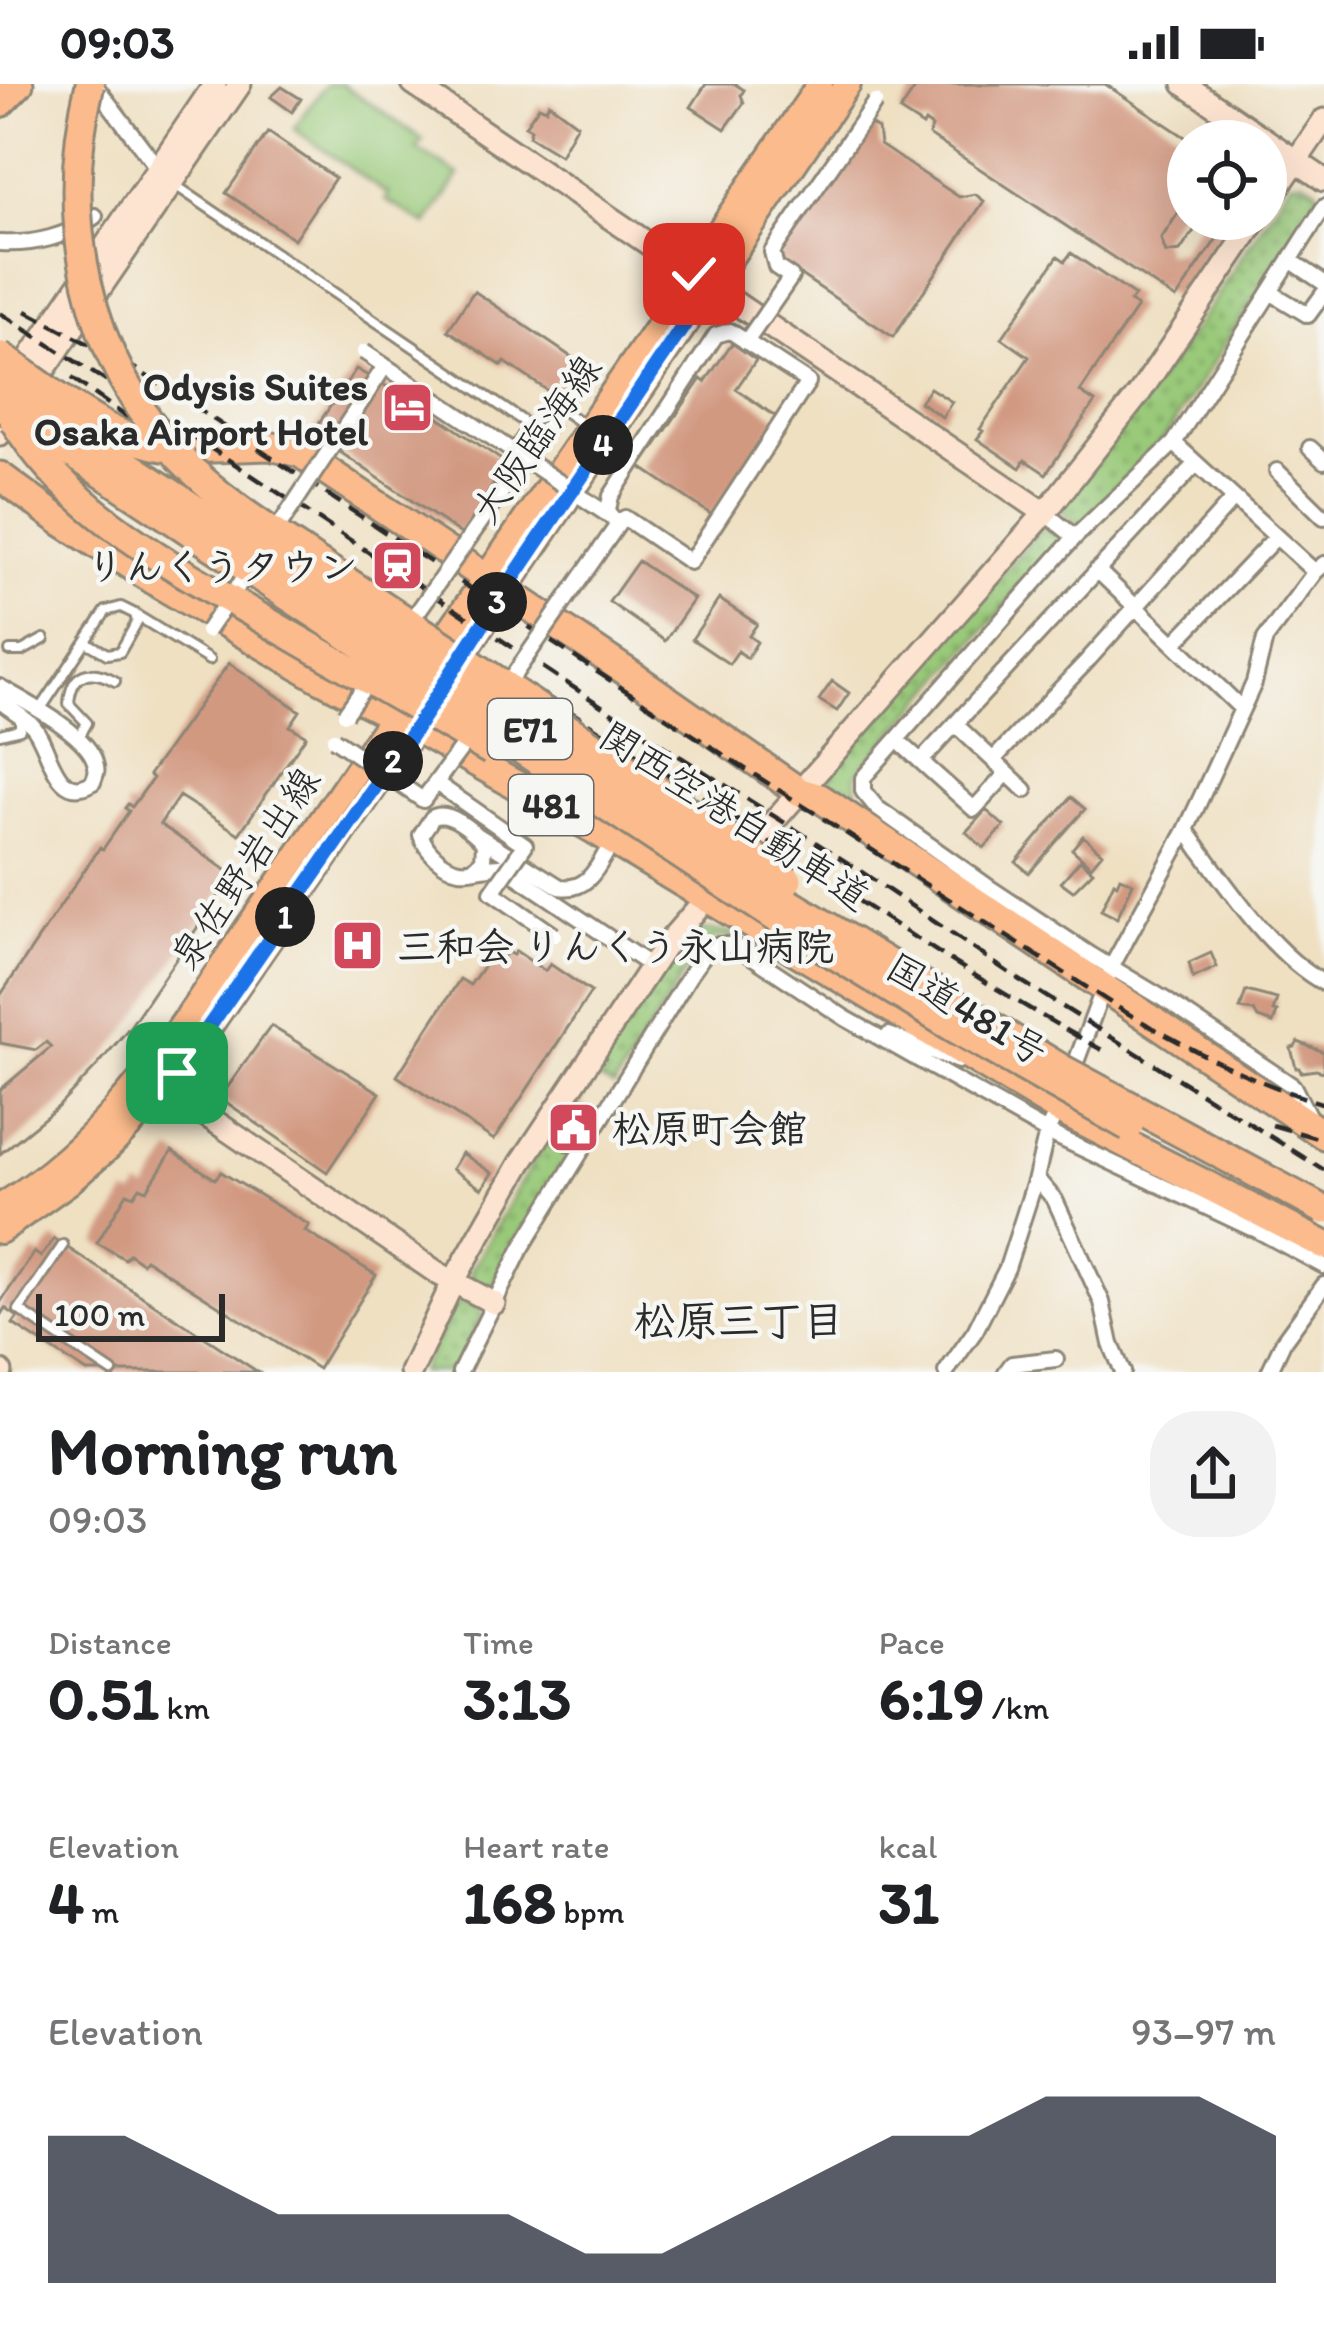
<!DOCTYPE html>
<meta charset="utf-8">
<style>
body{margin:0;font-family:Itim,"Klee One",sans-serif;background:#f2f2f2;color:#202124;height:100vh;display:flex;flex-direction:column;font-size:45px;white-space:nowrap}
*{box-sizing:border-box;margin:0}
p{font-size:39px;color:#757577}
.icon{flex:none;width:66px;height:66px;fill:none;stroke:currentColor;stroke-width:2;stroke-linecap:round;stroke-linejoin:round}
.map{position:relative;height:1288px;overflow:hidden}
.side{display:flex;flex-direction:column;background:#fff;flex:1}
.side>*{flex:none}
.tools{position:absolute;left:1167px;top:36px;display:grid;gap:24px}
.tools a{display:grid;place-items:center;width:120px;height:120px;border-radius:50%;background:#fff;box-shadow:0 12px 48px #0002;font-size:60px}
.scale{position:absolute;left:36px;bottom:30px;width:189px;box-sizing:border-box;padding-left:12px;border:6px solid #2b2b2b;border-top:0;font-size:33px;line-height:42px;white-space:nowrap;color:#2b2b2b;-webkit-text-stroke:9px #f6f6f2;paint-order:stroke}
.pin{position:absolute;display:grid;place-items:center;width:102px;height:102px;color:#fff;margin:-51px;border-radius:24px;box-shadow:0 6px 18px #0006}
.km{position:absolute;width:60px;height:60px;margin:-30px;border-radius:50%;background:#222;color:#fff;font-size:33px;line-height:60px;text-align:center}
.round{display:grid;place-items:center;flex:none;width:126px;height:126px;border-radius:48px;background:#f2f2f2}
.headline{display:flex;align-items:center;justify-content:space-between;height:204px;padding:0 48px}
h1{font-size:66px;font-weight:800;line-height:90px}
.stats{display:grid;grid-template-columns:repeat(3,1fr);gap:18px;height:204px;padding:12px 48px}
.stats div{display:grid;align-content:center}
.stats b{font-size:60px;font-weight:800}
.stats small{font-size:33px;font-weight:400}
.stats p{font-size:33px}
.chart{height:336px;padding:24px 48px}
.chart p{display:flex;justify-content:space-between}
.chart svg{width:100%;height:216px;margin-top:12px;fill:#111827;opacity:.7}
.status{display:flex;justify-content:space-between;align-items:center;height:84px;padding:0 60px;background:#fff;direction:ltr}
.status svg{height:33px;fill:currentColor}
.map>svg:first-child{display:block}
.grass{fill:url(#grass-dots);stroke:#627a52;stroke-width:3}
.garden{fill:#99c979;stroke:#627a52;stroke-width:3}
.building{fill:#d29981}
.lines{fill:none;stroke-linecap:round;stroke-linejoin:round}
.lane-casing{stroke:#8d8676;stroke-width:14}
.street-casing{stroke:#8d8676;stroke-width:20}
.secondary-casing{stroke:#8d8676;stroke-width:27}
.primary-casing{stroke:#8d8676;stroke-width:30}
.highway-casing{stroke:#8d8676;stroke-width:33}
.lane{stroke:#fff;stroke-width:8}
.street{stroke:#fff;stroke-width:14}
.secondary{stroke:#fde4d1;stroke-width:21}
.primary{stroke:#fbbb8c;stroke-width:24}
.highway{stroke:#fbbb8c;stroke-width:27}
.rail{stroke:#2b2b2b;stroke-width:4.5;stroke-dasharray:18 9;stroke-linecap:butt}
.street-bridge-casing{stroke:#8d8676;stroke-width:20;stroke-linecap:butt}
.highway-bridge-casing{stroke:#8d8676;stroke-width:33;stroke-linecap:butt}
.street-bridge{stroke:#fff;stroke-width:14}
.highway-bridge{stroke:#fbbb8c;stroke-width:27}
.route-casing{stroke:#fff;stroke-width:24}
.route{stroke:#1a73e8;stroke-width:15}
.labels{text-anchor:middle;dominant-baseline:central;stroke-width:9;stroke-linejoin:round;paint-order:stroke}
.shield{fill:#f6f6f2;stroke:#686867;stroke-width:3}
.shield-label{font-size:36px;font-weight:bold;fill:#2b2b2b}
.poi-label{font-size:39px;font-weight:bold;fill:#2b2b2b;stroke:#f6f6f2;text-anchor:end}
.street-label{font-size:39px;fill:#2b2b2b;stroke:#f6f6f2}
.neighbourhood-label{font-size:42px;font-weight:bold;fill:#2b2b2b;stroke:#f6f6f2}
</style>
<div class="status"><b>09:03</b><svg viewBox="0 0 49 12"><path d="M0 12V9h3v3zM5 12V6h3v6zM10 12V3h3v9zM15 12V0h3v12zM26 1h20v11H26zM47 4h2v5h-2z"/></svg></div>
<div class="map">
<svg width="1324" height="1288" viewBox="0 0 1324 1288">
<defs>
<pattern id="grass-dots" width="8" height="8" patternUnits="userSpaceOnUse" patternTransform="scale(3)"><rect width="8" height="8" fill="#99c979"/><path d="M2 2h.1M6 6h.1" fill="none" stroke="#7da363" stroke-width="1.8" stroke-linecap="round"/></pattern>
</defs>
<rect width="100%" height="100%" fill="#f6f6f2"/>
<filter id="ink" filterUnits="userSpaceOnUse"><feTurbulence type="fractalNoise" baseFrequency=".00833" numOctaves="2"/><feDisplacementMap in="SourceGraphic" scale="24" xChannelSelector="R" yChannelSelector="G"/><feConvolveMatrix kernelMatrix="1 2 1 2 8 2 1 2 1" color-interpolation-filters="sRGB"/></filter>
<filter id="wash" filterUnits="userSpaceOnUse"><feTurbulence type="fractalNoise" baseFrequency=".004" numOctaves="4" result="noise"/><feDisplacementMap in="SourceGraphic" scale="48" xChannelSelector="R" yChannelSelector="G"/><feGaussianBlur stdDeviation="2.7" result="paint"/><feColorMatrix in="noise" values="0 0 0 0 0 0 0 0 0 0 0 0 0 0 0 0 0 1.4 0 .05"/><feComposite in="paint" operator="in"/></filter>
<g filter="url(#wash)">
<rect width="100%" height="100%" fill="#efe0c2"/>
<path class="grass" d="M1303,96L1316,104L1320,111L1164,355L1083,438H1073L1063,429L1064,421L1198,240L1291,97Z
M1052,445L1060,454L1059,462L856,691L857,708L867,721L853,725L827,706L828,695L836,683L896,615L909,595L1040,446Z
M694,846L732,848L733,855L713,854L701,866L696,864L689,873L692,877L614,1003L595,993L553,1061L571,1072L521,1154L494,1204L486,1205L472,1198L470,1189L518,1103L600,970Z
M463,1218L479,1225L482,1232L453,1288H420L455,1220Z"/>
<path class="garden" d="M326,0H342L423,56L417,65L459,91L427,141L385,116L389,108L387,110L294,45Z"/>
<g id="blocks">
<path class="building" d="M706,0H735L744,6L741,11L744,19L725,45L691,23Z
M918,0H1105L1188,55V114L1161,155L1166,169L1180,167L1202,135H1230L1176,215L929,51L932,43L925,38L923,42L900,27Z
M282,3L301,15L292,28L271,13Z
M549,19L577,40L560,71L529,52L531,45L525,42L539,22L546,25Z
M867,38L878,45L880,61L959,113L975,110L984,117L893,253L777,175Z
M268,48L335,94L294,155L226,109Z
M1071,169L1135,212L1130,218L1137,223L1080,308L1095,318L1046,390L1025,376L1020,384L977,355L983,347L980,345L1029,273L1002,254L1058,172L1065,177Z
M474,207L586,283L563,317L505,278L502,282L448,246Z
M732,259L756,276L736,305L778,334L712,431L641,383L701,295L705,298Z
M356,285L428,326L512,383L499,401L495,398L485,414L489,416L464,452L312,349Z
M930,304L952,318L942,333L920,318Z
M638,477L694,515L665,557L609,518Z
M719,515L757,540L749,552L757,558L747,574L738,567L729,580L692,555Z
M229,579L300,627L290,642L306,652L239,750L179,712L160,740L233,791L129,944L97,982L58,1023L0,1070V1006L51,963L46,958L36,966L0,959V912L100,763L103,765L129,727L125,724L128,720L132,723L153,694L149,691Z
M832,597L849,609L837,627L819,616Z
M1071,713L1085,725L1029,789L1016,778Z
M986,726L1004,742L984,764L966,748Z
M1083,752L1102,769L1091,782L1072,765Z
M1080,776L1093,787L1073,807L1061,798Z
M1120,793L1133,799L1117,834L1101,826L1114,798L1117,800Z
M516,867L545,887L550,880L591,908L494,1056L397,992L460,895L470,901L490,873L494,875L499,868L504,872L507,868L513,871Z
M1211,869L1217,883L1193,894L1189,879Z
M1246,907L1277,915L1273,927L1277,928L1273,939L1258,934L1254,927L1240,925Z
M271,942L380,1009L327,1088L220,1014Z
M1298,958L1324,968V988L1316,986L1301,988L1299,984H1296L1291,964L1295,963Z
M579,1020L592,1028L568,1068L554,1060Z
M172,1067L215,1095L221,1088L309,1141L305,1147L376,1191L318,1285L145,1175L142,1179L129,1170L125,1175L97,1159L127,1109L134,1112L140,1103L147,1106Z
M462,1069L492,1089L482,1105L452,1085Z
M54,1155L258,1288H87L13,1240L18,1233L5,1224L0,1232V1219L34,1168L41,1173Z"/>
</g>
</g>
<g filter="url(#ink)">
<use href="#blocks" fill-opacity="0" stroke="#8d8676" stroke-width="3"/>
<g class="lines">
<defs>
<path id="lane" d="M172,99L523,337L526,346L517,360
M557,322L587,343
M136,531L209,576
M10,567H22L44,555
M40,626L106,527L121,523L135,530L137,538L120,568L107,570L86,558
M0,650L20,645V633
M79,653L87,639L69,620C71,588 90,583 115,597
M63,1161L19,1226L112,1288"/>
<path id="street" d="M94,0L160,87
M0,159C33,161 68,153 95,132
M1290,176L1324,199
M1270,208L1308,231L1324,209
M1174,359L1315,488
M1310,364L1324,377
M1277,387L1324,433
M1045,429L1075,453
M1097,486L1241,624
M1175,559L1276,453
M0,603C25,618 87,649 95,678C98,688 96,689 93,698C54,722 50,659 32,641C22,632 10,625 0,617
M955,640L1025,706
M897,656L974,725L1007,689
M993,676L1087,577L1234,414
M921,677L1196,380
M1186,746C1221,794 1271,871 1324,899
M480,753L560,803C590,808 599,779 613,757
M474,784L483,776L484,759C474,748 448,724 432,734C431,736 422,749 421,751C425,766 443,783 459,786C473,788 488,781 502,782L651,882
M889,951L958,977
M1070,994L1112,882L1186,746L1254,599L1265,555L1315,488L1324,480
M1310,1035L1293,1002L1164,915L1091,871L987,802L877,724L863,707V694L877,678L1075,453L1174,359L1324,123
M1036,1094L1055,1116L1102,1218L1111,1260L1123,1288
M1244,1139L1324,1182
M460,1288L521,1165L691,889L706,868L718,861H731L745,868L845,934L1047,1048L1251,1144
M946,1288L975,1247L1007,1184L1036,1094L1047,1048L1060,1020
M1006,1288L1012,1280L1056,1275
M1269,1288L1284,1256L1324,1201"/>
<path id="secondary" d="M413,0L1045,429
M1184,0L1324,96
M1266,121L1324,36
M14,297L215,0
M0,350L240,0
M737,779L1045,429L1139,310L1257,135
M154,996L439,1190L494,1219
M0,1287L1,1288
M411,1288L453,1198L521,1079L665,862L716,803"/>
<path id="primary" d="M431,574L694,190L707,165L820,0
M454,585L505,506L848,0
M0,1123C114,1053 174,953 247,845C299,770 351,695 402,618
M0,1147L69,1098L108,1064L166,1005L425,630"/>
<path id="highway" d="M0,19L19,0
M187,365L269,362L300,369L633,592L784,697L800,708L820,714L1324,1051
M0,392L58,435L161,501L318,593L416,644L595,746L1058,1025L1324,1161"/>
</defs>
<use href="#lane" class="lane-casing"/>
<use href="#street" class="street-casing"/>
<use href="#secondary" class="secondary-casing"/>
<use href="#primary" class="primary-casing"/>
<use href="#highway" class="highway-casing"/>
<use href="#lane" class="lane"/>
<use href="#street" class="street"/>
<use href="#secondary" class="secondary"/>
<use href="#primary" class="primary"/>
<use href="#highway" class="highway"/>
<path class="rail" d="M26,227L134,284L187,318L716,666L1122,926C1187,964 1252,998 1324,1020
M0,229L212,365L635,644L856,784L1018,895L1324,1086
M72,294C264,433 465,559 664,688C808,782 951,883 1102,966
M1272,1041L1324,1056"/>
<defs>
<path id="street-bridge" d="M746,258L791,193L776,183L772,168L875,18
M364,268L607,430
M272,453L385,282
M407,543L552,336
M207,547L249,486
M504,605L619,439L607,430L611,412L716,251L730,247L808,298L690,478L625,434L619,439
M345,630L370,595
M334,655L423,716L470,652
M436,699L525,761L492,808L554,851"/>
<path id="highway-bridge" d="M90,0C58,132 85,274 180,374C218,414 266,444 311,474C362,507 413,541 463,574C573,646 680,721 788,796
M0,272C54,308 113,362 180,365
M0,297L609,696L778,812L1064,986L1324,1126
M0,322L799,849L954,944L1129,1043
M14,337C71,430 171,481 261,534C338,579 415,622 491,667"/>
</defs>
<use href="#street-bridge" class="street-bridge-casing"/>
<use href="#highway-bridge" class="highway-bridge-casing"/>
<use href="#street-bridge" class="street-bridge"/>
<use href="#highway-bridge" class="highway-bridge"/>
</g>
</g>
<g class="lines" filter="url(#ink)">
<defs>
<path id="route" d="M177,989L416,644L505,506L711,201L694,190"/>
</defs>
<use href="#route" class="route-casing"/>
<use href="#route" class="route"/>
</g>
<defs>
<symbol id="hotel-square" viewBox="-11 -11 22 22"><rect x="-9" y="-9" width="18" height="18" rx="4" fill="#d1495b" stroke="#f6f6f2"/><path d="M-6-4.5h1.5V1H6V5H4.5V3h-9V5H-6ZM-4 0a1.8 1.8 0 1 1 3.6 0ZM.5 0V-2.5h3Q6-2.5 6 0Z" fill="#fff"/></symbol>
<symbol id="station-square" viewBox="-11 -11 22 22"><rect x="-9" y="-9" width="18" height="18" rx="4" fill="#d1495b" stroke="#f6f6f2"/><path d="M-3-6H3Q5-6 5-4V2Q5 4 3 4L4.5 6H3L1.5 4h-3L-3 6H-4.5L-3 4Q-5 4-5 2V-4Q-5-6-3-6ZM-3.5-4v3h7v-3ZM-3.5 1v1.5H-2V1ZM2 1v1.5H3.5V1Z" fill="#fff"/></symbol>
<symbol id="hospital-square" viewBox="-11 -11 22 22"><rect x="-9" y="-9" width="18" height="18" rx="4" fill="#d1495b" stroke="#f6f6f2"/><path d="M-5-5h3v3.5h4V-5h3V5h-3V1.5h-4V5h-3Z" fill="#fff"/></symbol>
<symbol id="civic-square" viewBox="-11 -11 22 22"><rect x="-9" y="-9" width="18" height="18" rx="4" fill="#d1495b" stroke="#f6f6f2"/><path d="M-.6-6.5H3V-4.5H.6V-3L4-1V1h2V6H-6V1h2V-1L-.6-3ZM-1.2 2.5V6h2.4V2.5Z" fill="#fff"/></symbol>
</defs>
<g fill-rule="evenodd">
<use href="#hotel-square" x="378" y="294" width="59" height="59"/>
<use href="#station-square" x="368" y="452" width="59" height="59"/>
<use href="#hospital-square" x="328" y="832" width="59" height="59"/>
<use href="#civic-square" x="544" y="1014" width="59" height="59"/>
</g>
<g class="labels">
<g class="shield">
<rect x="488" y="615" width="84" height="60" rx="9"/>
<rect x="509" y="691" width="84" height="60" rx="9"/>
</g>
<g class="shield-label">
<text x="530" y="645">E71</text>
<text x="551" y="721">481</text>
</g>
<g class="poi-label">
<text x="368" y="302">Odysis Suites<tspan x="368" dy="45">Osaka Airport Hotel</tspan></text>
<text x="358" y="482">りんくうタウン</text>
<text x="397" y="862" text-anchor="start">三和会 りんくう永山病院</text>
<text x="612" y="1044" text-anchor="start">松原町会館</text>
</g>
<g class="street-label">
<text transform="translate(536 355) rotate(-55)">大阪臨海線</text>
<text transform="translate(735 732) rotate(33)">関西空港自動車道</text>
<text transform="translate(245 784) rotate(-56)">泉佐野岩出線</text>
<text transform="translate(967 925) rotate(31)">国道481号</text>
</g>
<g class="neighbourhood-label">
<text x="739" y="1236">松原三丁目</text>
</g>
</g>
</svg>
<div class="tools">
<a><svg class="icon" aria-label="locate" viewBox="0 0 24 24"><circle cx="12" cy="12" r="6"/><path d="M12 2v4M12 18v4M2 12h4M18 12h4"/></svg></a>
</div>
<div class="scale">100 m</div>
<div class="pin" style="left:177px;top:989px;background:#1e9e55"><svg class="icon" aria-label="arrive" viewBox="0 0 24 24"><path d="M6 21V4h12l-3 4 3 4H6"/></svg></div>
<div class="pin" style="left:694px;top:190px;background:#d93025"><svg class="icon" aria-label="check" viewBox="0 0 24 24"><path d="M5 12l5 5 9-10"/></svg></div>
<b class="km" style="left:285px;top:833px">1</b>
<b class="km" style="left:393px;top:677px">2</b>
<b class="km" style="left:497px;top:518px">3</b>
<b class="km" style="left:603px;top:361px">4</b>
</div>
<section class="side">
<div class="headline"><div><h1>Morning run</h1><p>09:03</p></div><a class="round"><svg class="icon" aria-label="share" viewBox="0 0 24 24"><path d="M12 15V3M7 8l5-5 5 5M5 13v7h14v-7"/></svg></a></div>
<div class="stats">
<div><p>Distance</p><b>0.51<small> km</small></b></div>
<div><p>Time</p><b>3:13</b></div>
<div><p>Pace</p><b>6:19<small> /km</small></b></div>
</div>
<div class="stats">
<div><p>Elevation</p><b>4<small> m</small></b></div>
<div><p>Heart rate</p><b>168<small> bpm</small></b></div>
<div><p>kcal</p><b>31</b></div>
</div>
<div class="chart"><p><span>Elevation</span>93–97 m</p>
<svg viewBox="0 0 160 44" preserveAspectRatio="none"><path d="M0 44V14L10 14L20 22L30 30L40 30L50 30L60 30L70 38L80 38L90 30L100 22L110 14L120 14L130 6L140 6L150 6L160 14V44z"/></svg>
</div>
</section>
